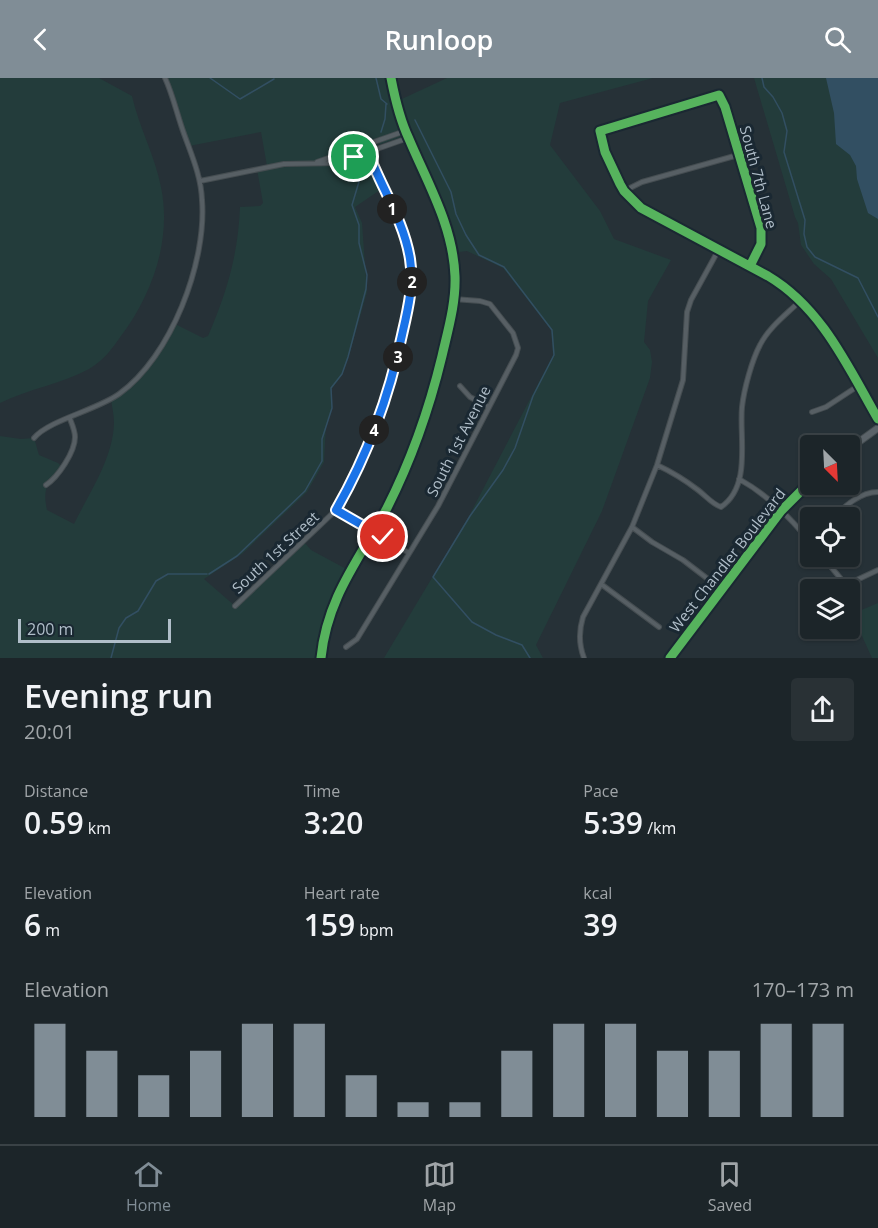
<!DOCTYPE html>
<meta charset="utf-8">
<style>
body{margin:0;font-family:"Open Sans",sans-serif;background:#293135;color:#f1f3f6;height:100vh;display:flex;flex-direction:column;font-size:22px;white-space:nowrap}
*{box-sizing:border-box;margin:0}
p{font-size:20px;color:#a0a5a8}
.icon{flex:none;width:33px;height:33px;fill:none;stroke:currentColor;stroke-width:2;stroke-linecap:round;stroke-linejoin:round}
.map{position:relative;height:580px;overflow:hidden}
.sheet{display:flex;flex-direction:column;background:#1c2529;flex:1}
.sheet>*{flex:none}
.needle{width:39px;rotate:156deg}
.fabs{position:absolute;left:800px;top:357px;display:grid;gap:12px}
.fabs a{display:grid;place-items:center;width:60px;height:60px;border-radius:6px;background:#1c2529;box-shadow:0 2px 4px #0004,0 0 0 2px #3a4246;font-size:30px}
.scale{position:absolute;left:18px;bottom:15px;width:153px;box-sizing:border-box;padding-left:6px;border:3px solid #b0bec9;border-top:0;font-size:16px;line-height:21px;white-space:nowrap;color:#b0bec9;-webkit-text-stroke:4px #1a2832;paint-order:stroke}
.pin{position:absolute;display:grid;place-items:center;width:51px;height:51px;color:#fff;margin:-26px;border:3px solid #fff;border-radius:50%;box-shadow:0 2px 6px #0007}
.km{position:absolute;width:30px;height:30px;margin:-15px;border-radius:50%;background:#222;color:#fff;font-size:16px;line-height:30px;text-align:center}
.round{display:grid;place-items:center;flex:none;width:63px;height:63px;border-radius:6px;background:#293135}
.overview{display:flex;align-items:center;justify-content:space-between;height:102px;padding:0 24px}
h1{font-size:33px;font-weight:600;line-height:45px}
.figures{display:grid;grid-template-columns:repeat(3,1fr);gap:9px;height:102px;padding:6px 24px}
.figures div{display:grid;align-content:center}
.figures b{font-size:30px;font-weight:600}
.figures small{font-size:16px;font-weight:400}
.figures p{font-size:16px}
.chart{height:168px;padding:12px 24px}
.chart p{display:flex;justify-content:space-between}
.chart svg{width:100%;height:108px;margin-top:6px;stroke:#808d96;stroke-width:6}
header{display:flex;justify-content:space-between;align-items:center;height:78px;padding:0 24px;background:#808d96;color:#fff;font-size:27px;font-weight:600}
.tab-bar{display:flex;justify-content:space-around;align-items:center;height:84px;border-top:2px solid #3a4246;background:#1c2529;font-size:16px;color:#a0a5a8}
.tab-bar a{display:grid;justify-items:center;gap:3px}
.tab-bar .active{color:#808d96}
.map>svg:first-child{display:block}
.green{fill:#233c3b}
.water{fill:#324f62}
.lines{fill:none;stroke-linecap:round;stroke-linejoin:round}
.stream{stroke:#324f62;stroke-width:1.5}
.minor-casing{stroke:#454d51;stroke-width:6}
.tertiary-casing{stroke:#454d51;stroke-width:8}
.secondary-casing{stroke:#454d51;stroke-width:8}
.minor{stroke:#575f64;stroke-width:4}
.tertiary{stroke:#575f64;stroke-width:5}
.secondary{stroke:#5b6369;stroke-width:6}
.cycleway-casing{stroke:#1a2832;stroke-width:13}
.cycleway{stroke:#56b35d;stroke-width:9}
.route-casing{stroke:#fff;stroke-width:12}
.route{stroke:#1a73e8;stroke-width:8}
.labels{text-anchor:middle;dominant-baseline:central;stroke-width:6;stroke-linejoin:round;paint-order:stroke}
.street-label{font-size:15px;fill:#b0bec9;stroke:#1a2832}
</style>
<header><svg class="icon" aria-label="back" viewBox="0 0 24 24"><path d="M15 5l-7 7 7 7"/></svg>Runloop<svg class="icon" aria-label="search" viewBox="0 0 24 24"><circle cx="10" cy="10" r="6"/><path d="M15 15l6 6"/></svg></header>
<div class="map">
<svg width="878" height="580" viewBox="0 0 878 580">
<rect width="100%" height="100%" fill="#263137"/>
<path class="green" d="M0,0H99L132,18C139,49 155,78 161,109C172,162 152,217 121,258C112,271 103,283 89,291C61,306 28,311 0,325Z
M165,0H385L391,26L447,0H653L560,25L550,67L600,133L614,161L671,182L648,223L644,264L650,272L652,284L650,300L602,433L536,567L543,580H384L469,438L553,277L551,252L503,190L467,173L459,174C452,132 428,93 412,55L367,71L383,110L355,129L362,145L367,214L348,281L342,297L331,312L332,331L326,347L324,384L307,414L242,476L204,501L235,528L304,464L311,472L350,493L333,527L321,580H0V358L21,361L34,360L39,377L58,385L62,389C48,405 42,409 47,432L74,446C89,415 113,381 114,345C114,337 112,329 111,321C138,305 159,273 175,246L203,260L208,258C227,214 238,177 240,129L260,128L263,125L257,91L267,88L261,54L189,68Z
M754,0H878V280L831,201L814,186L801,167L798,145L795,139Z
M878,525V580H872L852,536Z"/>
<path class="water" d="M826,0H878V141L868,135L857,101L856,88L850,77L836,66L834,35Z"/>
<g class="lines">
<path class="stream" d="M210,0L240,21L274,1
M376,0L381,21L387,26
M762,0L764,9L773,19L782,35L787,53L784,74L805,142L804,156L807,169L815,179L858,200L878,239
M415,42L451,114L456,136L466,157L479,177L504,189L552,252L554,277L533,318L515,370L503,392L470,438L433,499L472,544L496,557L522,567L530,580
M381,54L385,41L386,26
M209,496L237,478L305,413L322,383V361L332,330L331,310L342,296L348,279L366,211L367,197L359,165V147L352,127L364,87
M111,580L119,550L126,540L138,533L156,503L168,496H207"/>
<defs>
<path id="minor" d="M317,84L405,53
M200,103L284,86L337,85L408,60
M624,113L642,104L738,77
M750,188L761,166V150L725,29L719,17L600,53L605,74L620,106L624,113L641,130L768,198C822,230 848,289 878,341
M460,308L470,319L489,329
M812,334L826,329L858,308
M34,360C49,342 97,332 119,316C171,279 207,184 202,122C201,95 189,72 181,47C176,32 172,15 165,0
M657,387C672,394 685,402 698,412C706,418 712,426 721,429C752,408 739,359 742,329C744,311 752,282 760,267C769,249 787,236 801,222
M739,401C766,416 790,439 810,464
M46,407C58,399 75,374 75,359C75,353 72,346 70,341
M336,432L409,475
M833,440C845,428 860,414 878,414
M632,449L652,464L683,482L721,511
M822,478L846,507L878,492
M601,506L659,549
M235,528L336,432L374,353L395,289L410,223L412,194L410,178L401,152L366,67
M346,569L357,561L438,428L516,277L518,270L513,255L490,226L480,223L454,221
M584,580C579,567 579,552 583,539L632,449L657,387L683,302L687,234L691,222L719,171"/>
<path id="tertiary" d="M321,580C327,520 358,483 386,432C411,383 429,332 442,278C448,252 456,225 455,198C453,148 428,106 409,61C400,42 395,21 391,0"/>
<path id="secondary" d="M849,371L878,350
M670,580L781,433L810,404"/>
</defs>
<use href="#minor" class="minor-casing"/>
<use href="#tertiary" class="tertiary-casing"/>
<use href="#secondary" class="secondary-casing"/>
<use href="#minor" class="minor"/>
<use href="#tertiary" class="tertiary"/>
<use href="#secondary" class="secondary"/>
<defs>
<path id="cycleway" d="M750,188L761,166V150L725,29L719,17L600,53L605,74L620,106L624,113L641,130L768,198C822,230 848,289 878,341
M321,580C327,520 358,483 386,432C411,383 429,332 442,278C448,252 456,225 455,198C453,148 428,106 409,61C400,42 395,21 391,0
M670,580L781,433L810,404"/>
</defs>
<use href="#cycleway" class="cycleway-casing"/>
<use href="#cycleway" class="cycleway"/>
</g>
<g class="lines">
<defs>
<path id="route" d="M354,79L368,74C381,109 404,143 410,181C414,207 408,231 402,257C389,319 367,378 336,432L383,459"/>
</defs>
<use href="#route" class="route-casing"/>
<use href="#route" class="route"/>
</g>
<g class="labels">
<g class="street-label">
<text transform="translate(759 99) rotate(75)">South 7th Lane</text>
<text transform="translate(458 363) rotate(-63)">South 1st Avenue</text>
<text transform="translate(275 474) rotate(-43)">South 1st Street</text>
<text transform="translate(727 482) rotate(-52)">West Chandler Boulevard</text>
</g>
</g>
</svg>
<div class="fabs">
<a><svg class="needle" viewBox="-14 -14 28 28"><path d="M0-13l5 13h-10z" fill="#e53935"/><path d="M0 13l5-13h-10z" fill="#a0a5a8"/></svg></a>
<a><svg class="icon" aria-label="locate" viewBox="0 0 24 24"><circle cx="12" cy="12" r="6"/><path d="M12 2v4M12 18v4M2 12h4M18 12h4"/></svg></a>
<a><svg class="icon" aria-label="layers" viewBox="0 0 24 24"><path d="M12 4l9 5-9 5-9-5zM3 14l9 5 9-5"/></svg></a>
</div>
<div class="scale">200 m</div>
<div class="pin" style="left:354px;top:79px;background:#1e9e55"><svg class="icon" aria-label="arrive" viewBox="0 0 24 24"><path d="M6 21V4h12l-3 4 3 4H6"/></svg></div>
<div class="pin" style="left:383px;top:459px;background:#d93025"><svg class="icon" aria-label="check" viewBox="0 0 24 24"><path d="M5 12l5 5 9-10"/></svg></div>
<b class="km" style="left:392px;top:131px">1</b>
<b class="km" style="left:412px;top:204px">2</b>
<b class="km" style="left:398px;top:279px">3</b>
<b class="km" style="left:374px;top:352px">4</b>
</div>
<section class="sheet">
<div class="overview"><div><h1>Evening run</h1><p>20:01</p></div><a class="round"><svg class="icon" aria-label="share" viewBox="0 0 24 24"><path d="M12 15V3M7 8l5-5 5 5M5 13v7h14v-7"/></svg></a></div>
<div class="figures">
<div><p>Distance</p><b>0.59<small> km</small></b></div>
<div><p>Time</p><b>3:20</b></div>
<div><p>Pace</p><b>5:39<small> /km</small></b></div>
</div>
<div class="figures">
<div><p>Elevation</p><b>6<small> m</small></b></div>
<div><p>Heart rate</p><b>159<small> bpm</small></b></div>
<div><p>kcal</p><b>39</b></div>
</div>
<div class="chart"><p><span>Elevation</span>170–173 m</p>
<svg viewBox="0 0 160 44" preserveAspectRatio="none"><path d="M5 44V6M15 44V17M25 44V27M35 44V17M45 44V6M55 44V6M65 44V27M75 44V38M85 44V38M95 44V17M105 44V6M115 44V6M125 44V17M135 44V17M145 44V6M155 44V6"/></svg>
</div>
</section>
<nav class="tab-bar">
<a class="active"><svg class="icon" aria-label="home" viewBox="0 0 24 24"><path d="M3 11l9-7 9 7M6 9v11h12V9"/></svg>Home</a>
<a><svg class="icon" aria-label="map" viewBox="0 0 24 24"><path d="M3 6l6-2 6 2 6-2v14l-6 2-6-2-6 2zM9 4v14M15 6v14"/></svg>Map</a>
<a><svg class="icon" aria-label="saved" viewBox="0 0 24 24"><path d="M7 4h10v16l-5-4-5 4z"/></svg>Saved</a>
</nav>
